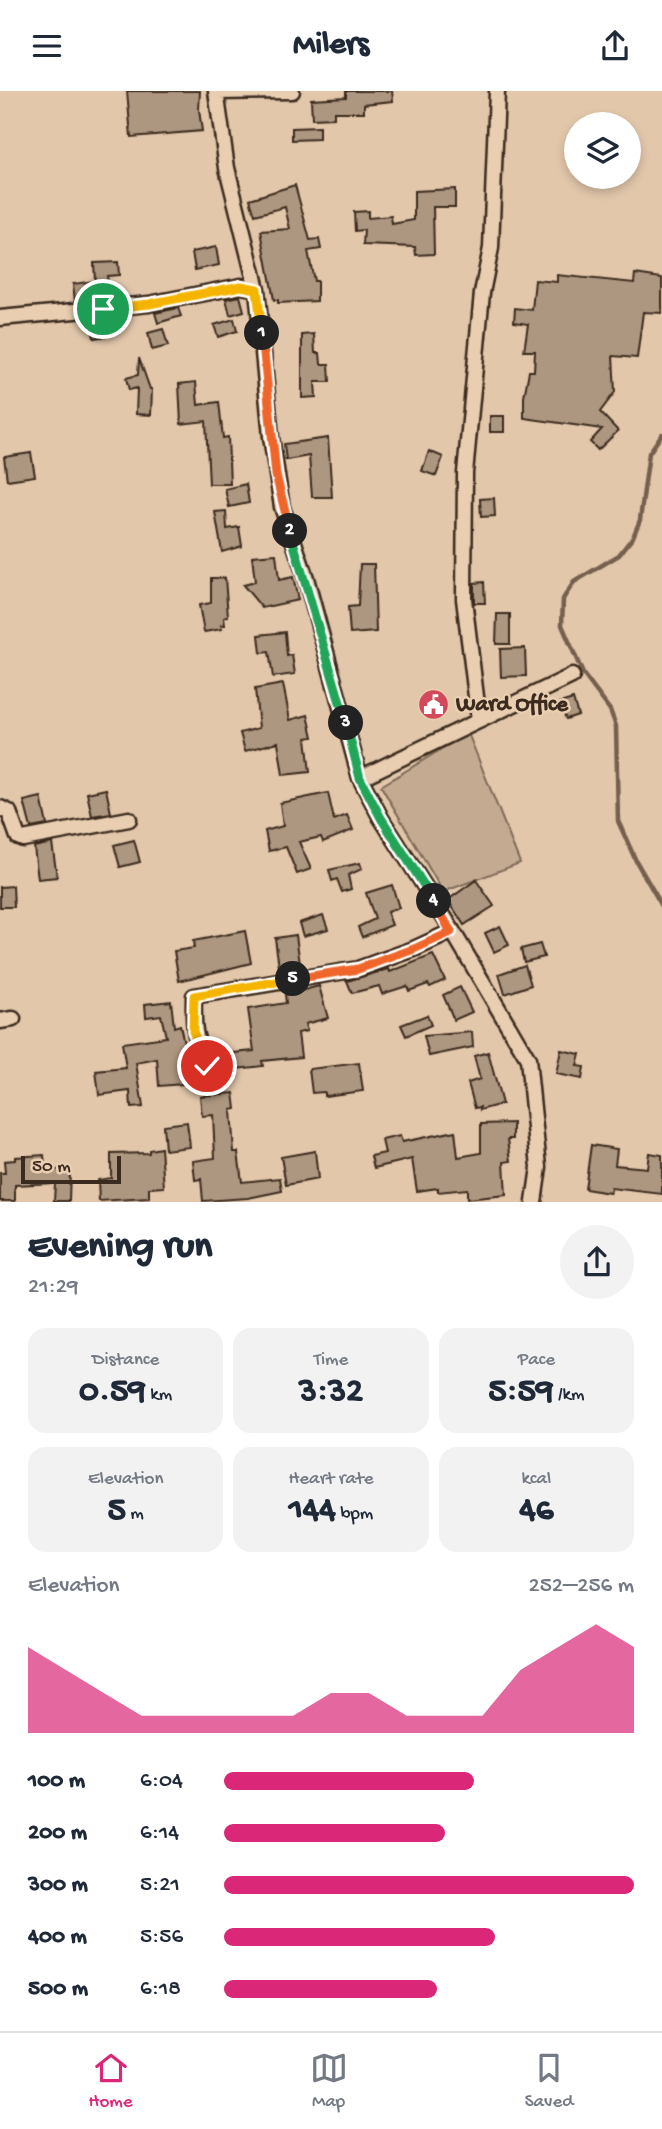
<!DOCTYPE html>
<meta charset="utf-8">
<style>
body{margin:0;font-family:"Gochi Hand",sans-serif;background:#f2f2f3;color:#1f2937;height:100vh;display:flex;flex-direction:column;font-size:26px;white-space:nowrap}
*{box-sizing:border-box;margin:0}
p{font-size:23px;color:#747a83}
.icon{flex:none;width:38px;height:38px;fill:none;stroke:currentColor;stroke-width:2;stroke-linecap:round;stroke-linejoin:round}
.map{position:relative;height:1111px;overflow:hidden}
.details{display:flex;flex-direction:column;background:#fff;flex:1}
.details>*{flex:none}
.controls{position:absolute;left:564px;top:21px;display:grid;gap:14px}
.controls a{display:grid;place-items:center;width:77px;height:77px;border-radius:50%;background:#fff;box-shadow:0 4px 10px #0003;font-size:35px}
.scale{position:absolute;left:21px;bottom:18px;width:100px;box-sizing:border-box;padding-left:7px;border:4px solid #3b2a1e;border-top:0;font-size:19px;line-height:24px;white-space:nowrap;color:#3b2a1e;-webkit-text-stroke:5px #e9ceb1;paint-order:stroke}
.pin{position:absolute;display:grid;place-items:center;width:60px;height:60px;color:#fff;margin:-30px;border:4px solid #fff;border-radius:50%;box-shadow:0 2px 7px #0007}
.km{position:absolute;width:35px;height:35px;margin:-18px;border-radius:50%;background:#222;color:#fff;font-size:19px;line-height:35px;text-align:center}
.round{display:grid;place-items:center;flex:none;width:74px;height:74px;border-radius:37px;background:#f2f2f3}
.head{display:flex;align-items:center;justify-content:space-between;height:119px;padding:0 28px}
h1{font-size:38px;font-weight:700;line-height:52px}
.stats{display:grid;grid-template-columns:repeat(3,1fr);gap:10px;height:119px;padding:7px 28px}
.stats div{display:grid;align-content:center;border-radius:18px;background:#f2f2f3;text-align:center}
.stats b{font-size:35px;font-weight:700}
.stats small{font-size:19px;font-weight:400}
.stats p{font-size:19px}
.chart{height:196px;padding:14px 28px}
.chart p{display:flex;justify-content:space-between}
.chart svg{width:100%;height:126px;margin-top:7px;fill:#db2777;opacity:.7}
ul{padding:0 28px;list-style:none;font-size:23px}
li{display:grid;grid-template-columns:112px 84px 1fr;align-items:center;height:52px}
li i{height:18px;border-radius:9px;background:#db2777}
header{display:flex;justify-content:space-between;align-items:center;height:91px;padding:0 28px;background:#fff;font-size:32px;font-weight:700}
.dock{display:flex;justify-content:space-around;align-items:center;height:98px;border-top:2px solid #e0e1e3;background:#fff;font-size:19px;color:#747a83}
.dock a{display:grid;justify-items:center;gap:4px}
.dock .current{color:#db2777}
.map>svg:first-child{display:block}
.green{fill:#c3aa91;stroke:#7f6a58;stroke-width:2}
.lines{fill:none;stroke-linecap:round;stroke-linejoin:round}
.stream{stroke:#745f4e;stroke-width:4.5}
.building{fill:#ae9780;stroke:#3b2a1e;stroke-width:2}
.minor-casing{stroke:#3b2a1e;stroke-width:19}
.minor{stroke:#e9ceb1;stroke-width:14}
.split-1-casing{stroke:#fff;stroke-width:14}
.split-2-casing{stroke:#fff;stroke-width:14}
.split-3-casing{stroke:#fff;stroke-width:14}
.split-4-casing{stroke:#fff;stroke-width:14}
.split-5-casing{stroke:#fff;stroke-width:14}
.split-6-casing{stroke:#fff;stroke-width:14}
.split-1{stroke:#f5b400;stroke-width:9}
.split-2{stroke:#f0652b;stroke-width:9}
.split-3{stroke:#22a559;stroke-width:9}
.split-4{stroke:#22a559;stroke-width:9}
.split-5{stroke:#f0652b;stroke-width:9}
.split-6{stroke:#f5b400;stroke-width:9}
.labels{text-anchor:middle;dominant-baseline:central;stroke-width:5;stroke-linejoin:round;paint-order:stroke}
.poi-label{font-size:23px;font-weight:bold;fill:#3b2a1e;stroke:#e9ceb1;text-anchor:start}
</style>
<header><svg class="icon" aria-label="menu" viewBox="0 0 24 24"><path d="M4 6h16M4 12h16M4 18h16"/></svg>Milers<svg class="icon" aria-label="share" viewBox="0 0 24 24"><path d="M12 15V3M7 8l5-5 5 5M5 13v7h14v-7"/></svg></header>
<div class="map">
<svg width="662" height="1111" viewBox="0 0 662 1111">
<rect width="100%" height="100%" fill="#e2c7ab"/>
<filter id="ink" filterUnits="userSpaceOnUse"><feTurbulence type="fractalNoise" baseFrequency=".0143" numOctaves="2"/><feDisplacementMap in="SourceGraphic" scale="14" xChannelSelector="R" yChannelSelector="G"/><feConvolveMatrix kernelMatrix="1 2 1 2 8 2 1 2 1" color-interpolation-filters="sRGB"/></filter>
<g filter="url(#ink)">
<path class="green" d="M468,642L520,772L443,801L381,695Z"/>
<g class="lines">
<path class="stream" d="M662,343L649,362L640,429L633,446L619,464L574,491L563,508L562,534L583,583L610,619L616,635L618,730L636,770L662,815"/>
</g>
<path class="building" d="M127,0H200L199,19L202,40L131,46Z
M346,0H392L393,10L364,13V21H334V27L312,28L311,8L346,6Z
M319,36V48L292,49V37Z
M295,94L310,149L319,148L321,158L308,160L314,190H317V210L278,212V209H274L261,140L290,138L285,116L255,124L250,108Z
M455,98V116H433L434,163L416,164L415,156L363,154L364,139L355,140L354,121L368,120V127L391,125L392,133L414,129V100Z
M216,156L219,174L195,179L192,161Z
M118,171L119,184L107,185L111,207L75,210L73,193L95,190L94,172Z
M635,183L662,187V222L643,221L637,267L613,265L615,301L600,321L618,340L598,359L590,351L602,338L524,327V306L529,280H534L535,260H524L528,233L514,231L515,217L532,219L535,189L557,191V184L634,192Z
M240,205L244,220L230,224L226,208Z
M178,217L181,225L158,232L155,222Z
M110,226L113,244L94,247L91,228Z
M234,228L237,240L218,246L214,234Z
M163,238L168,255L152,259L148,242Z
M314,243L315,262H320L321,273H329L330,291H315L316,306L302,307V244Z
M139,267L150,298H152L151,324L136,323L137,297L129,299L126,287L138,284Z
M196,291L198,314L219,311L223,347L228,346L230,393H209L206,330L181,333L179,293Z
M490,325H504V341H490Z
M328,347L332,406H312L309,365L286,369L284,353Z
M429,360L443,366L436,385L422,380Z
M31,362L35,385L7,389L4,366Z
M246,393L249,412L229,416L225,398Z
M494,407L495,425L481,426L480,408Z
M226,420L227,438L239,436L242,455L222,461L215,421Z
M276,463L279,489L293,486L298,509L262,517L243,494L255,491L252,465Z
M360,473H374L376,541L350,543L348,516L358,515Z
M211,487H225L228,525L224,527L225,534H221L222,538L204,541L199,514L211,512Z
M484,491L485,512H474V492Z
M497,523H510V553H496Z
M285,541L287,565L292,564L295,583L273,586L269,561L261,562L259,544Z
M525,557L526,585L501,586L500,558Z
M283,593L290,629L308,624L313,646L306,647L310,681L283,684L278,651L245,660L240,642L259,637L255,598Z
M573,608L578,624L566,628L560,612Z
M106,698L111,722L92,725L87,702Z
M328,702L334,729L347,724L353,739L323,751L321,746L299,751L311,778L297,783L286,756L269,760L265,740L283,735L280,712Z
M41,706L47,734L31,737L24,710Z
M134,749L140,771L120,776L114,754Z
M52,752L57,786L38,788L34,756Z
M360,772L362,778L348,784L351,798L342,801L337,788L332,790L329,779Z
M476,789L494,815L464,834L448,809Z
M392,794L399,817L387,821L392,834L362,846L358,836L375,828L366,802Z
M13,795L14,816H0V796Z
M323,824L328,838L303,845L299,832Z
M500,835L509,854L494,861L485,842Z
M245,840L251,872L179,890L174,860L194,857L193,850Z
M296,844L300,873L279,876L275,847Z
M540,853L544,866L524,871L521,858Z
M433,864L445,889L430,896L428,893L409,900L407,895L382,903L379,895L352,902L347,890L389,878L390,881Z
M525,874L531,894L505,903L499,883Z
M319,895L328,927L305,933L307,940L298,942L301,966L262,970L263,975L236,978L234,962L254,960L248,918L286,912L285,904Z
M460,896L472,921L454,929L443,904Z
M171,910L174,936L180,934L186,961L180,963L183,993L159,995L157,968L136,972L143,1016L131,1017L130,1000L99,1004L96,980L126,977L122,952L166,946L161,924L146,926L145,913Z
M427,924L431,934L406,945L401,934Z
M472,941L473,956L429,965L424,945Z
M561,959L580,963L577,975L584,976L582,988L556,983Z
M488,961L502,1013L480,1019V1016L475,1017L468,992L480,988L474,965Z
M359,972L363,1000L324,1005V1001L312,1002L309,978Z
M234,1002L236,1018L231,1019L234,1061H238L242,1091L280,1087L282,1100L248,1107L203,1110L201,1088L195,1089L193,1070L215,1067L213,1024L202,1025L200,1005Z
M187,1031L190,1056L165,1059L163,1034Z
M513,1032V1048H508L511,1070L504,1071L506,1104L467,1108V1098L438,1101V1097L417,1100L412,1068L374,1077L371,1065L385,1062L382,1049L400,1045L402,1051L455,1040L458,1066L481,1062V1033Z
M591,1054L617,1058L615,1074L647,1077L649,1062L662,1064V1103L611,1097L610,1102L585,1098Z
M161,1057L164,1096L149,1097V1107L99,1110L98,1089L111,1087V1063L149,1062V1059Z
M315,1060L318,1088L286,1094L281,1066Z
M44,1064L45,1078L70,1079L69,1110H54L55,1092L15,1094V1110H0V1082H5L4,1070L15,1069V1066Z"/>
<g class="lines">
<defs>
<path id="minor" d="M216,0L227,77L257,198L271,346L282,416L306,487L360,687L381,727L446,829L528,968L539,1076L534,1111
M216,1L292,0
M0,227L149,213L241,195L257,198
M479,630L464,508L465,382L482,202L491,157L497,0
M360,687L572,585
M0,717L9,721L18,746L23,748L129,728
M0,930L13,928
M226,981L207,975C194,948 193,935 194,905L358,878L414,858L451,841"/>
</defs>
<use href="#minor" class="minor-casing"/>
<use href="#minor" class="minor"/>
</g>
</g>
<g class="lines" filter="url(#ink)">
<defs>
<path id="split-1" d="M103,218L149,213L241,195L257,198L262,242"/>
<path id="split-2" d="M262,242L276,384L290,440"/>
<path id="split-3" d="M290,440L346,632"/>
<path id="split-4" d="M346,632L360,687L381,727L434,810"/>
<path id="split-5" d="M293,888L358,878L414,858L451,841L434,810"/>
<path id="split-6" d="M207,975L193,940L194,905L293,888"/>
</defs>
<use href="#split-1" class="split-1-casing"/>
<use href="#split-2" class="split-2-casing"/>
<use href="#split-3" class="split-3-casing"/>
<use href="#split-4" class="split-4-casing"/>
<use href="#split-5" class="split-5-casing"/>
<use href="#split-6" class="split-6-casing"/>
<use href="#split-1" class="split-1"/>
<use href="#split-2" class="split-2"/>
<use href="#split-3" class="split-3"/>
<use href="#split-4" class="split-4"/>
<use href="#split-5" class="split-5"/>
<use href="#split-6" class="split-6"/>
</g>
<defs>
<symbol id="civic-disc" viewBox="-11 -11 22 22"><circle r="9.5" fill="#d1495b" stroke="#e9ceb1"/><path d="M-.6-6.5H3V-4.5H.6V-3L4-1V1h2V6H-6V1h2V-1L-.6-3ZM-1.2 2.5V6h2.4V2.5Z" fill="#fff"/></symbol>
</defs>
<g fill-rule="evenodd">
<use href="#civic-disc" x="416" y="596" width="35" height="35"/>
</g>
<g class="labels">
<g class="poi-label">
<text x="456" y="614">Ward Office</text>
</g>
</g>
</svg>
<div class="controls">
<a><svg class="icon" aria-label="layers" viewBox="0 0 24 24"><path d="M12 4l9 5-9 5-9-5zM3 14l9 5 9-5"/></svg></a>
</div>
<div class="scale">50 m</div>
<div class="pin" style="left:103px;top:218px;background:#1e9e55"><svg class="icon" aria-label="arrive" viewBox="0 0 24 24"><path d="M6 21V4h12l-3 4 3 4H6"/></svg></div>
<div class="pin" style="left:207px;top:975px;background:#d93025"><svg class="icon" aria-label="check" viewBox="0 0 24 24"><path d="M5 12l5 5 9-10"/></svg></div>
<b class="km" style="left:262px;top:242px">1</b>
<b class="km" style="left:290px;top:440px">2</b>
<b class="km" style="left:346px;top:632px">3</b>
<b class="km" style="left:434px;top:810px">4</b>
<b class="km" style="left:293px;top:888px">5</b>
</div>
<section class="details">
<div class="head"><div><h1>Evening run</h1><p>21:29</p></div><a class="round"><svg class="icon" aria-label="share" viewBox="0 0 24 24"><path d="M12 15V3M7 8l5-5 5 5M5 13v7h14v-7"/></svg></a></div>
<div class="stats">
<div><p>Distance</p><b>0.59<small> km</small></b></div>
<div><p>Time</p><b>3:32</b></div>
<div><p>Pace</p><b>5:59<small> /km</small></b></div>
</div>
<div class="stats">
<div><p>Elevation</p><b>5<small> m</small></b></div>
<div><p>Heart rate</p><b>144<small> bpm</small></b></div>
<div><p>kcal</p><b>46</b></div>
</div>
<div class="chart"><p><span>Elevation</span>252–256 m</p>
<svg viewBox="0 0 160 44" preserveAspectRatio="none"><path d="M0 44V14L10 22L20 30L30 38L40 38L50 38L60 38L70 38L80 30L90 30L100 38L110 38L120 38L130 22L140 14L150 6L160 14V44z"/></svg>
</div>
<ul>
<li><b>100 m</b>6:04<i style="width:61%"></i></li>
<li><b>200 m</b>6:14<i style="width:54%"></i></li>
<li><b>300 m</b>5:21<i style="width:100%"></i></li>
<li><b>400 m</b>5:56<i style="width:66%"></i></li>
<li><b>500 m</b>6:18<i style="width:52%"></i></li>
</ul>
</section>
<nav class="dock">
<a class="current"><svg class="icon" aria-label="home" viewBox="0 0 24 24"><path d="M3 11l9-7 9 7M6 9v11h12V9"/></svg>Home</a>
<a><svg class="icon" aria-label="map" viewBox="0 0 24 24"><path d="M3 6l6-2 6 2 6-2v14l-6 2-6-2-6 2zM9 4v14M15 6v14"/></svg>Map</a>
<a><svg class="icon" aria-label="saved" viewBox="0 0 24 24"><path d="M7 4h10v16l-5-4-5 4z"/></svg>Saved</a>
</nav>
